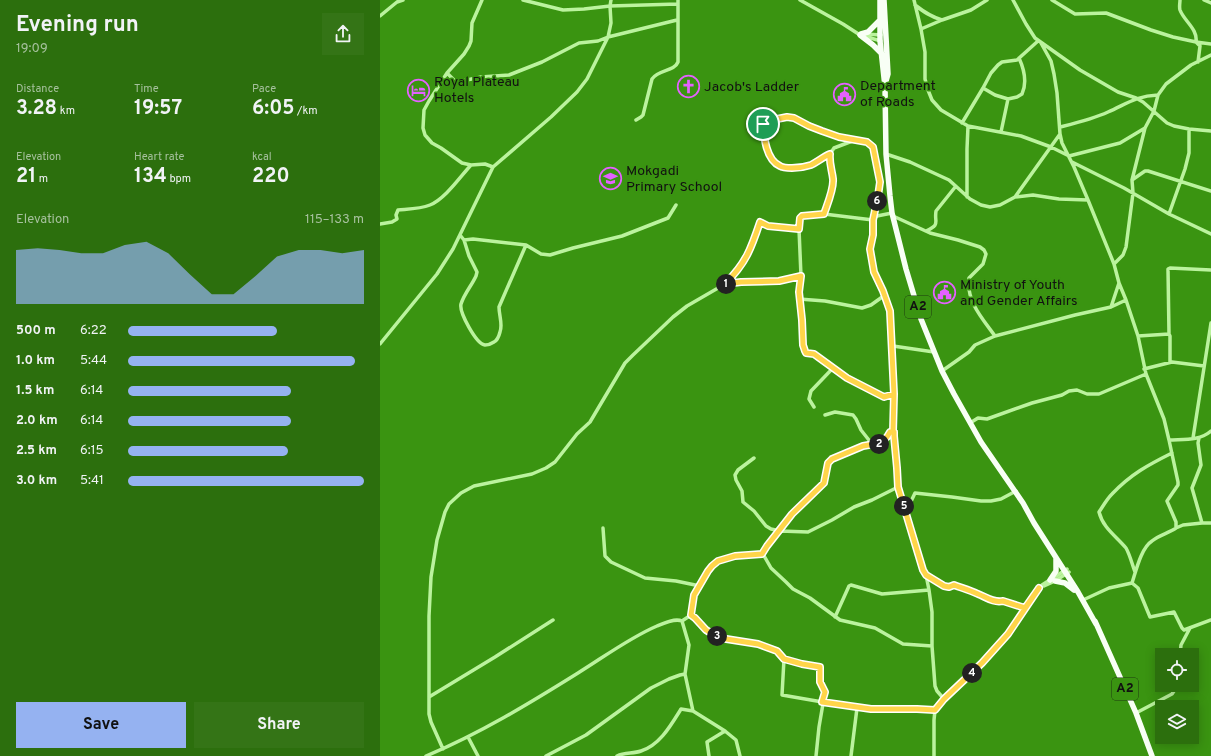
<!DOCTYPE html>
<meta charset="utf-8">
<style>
body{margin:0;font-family:Overpass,sans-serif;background:#347416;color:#f1f3f6;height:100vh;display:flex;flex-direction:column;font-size:15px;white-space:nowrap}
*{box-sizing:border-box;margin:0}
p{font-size:13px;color:#a6c19d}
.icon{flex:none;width:22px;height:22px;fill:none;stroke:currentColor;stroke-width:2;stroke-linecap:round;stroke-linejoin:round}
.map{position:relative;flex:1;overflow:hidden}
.sheet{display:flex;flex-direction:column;background:#2c6f0d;width:380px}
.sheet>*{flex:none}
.controls{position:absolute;left:775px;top:648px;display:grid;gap:8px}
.controls a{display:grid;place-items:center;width:44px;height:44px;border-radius:0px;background:#2c6f0d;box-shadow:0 2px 10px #0003;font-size:20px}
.pin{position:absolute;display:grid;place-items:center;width:34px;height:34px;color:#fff;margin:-17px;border:2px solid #fff;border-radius:50%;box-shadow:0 1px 4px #0007}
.km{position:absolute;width:20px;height:20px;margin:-10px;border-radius:50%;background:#222;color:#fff;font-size:11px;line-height:20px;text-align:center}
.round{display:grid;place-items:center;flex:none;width:42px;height:42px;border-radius:0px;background:#347416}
.overview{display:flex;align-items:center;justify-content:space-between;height:68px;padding:0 16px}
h1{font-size:22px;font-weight:700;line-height:30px}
.figures{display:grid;grid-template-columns:repeat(3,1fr);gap:6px;height:68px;padding:4px 16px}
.figures div{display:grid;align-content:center}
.figures b{font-size:20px;font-weight:700}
.figures small{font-size:11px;font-weight:400}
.figures p{font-size:11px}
.chart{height:112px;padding:8px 16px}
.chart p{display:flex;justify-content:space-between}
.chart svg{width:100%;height:72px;margin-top:4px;fill:#95b2f1;opacity:.7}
.cta{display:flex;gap:8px;margin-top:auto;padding:8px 16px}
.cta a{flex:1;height:46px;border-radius:0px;background:#95b2f1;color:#111;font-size:16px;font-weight:700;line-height:46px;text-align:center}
.cta a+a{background:#347416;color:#f1f3f6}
ul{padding:0 16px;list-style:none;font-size:13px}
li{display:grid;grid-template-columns:64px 48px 1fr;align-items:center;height:30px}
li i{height:10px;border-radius:5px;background:#95b2f1}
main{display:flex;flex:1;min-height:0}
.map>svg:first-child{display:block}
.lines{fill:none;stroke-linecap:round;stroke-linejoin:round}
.minor{stroke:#bbf39e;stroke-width:3.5}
.trunk{stroke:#f8fff5;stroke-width:5.5}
.route-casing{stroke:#fff;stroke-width:8}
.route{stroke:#ffd54a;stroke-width:5}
.labels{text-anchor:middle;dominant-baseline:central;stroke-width:3;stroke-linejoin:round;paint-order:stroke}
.shield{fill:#3a9411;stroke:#1d3811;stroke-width:1}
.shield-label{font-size:13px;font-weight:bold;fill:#111}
.poi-label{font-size:14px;fill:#111;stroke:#3a9411;text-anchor:start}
</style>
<main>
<section class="sheet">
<div class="overview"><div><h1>Evening run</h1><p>19:09</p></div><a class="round"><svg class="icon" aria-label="share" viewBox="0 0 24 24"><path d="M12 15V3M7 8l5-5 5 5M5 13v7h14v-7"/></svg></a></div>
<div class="figures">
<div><p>Distance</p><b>3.28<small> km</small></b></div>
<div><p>Time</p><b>19:57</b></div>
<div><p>Pace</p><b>6:05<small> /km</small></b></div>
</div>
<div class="figures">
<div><p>Elevation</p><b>21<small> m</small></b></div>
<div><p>Heart rate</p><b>134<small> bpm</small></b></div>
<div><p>kcal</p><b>220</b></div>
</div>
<div class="chart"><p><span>Elevation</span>115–133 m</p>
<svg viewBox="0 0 160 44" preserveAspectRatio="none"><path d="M0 44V11L10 10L20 11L30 13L40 13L50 8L60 6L70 13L80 26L90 38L100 38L110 27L120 15L130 11L140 11L150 13L160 11V44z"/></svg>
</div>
<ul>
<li><b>500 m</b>6:22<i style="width:63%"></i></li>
<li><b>1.0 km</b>5:44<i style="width:96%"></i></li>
<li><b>1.5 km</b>6:14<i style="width:69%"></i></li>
<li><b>2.0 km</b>6:14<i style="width:69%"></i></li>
<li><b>2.5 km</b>6:15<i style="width:68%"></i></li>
<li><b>3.0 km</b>5:41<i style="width:100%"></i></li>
</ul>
<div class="cta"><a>Save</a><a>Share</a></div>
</section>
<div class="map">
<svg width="831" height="756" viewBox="0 0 831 756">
<rect width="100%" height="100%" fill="#3a9411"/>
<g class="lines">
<path class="minor" d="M102,0L92,23L91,41L89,46L84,54L67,73L49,101L44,110L43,128L45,135L52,143L61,148L82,163L91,165L105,164L113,167
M143,0L183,10L204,9L230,6L298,4
M420,0L463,24L480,35L501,41
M534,0L541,29L545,52V79L548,90L552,100L561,110L588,126L641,136L671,147L689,156L740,143L765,128
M633,0L646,24L655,38L700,70L738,92L756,98L763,102L787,123L794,126L809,129L831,131
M672,0L695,14L726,13L771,30L793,37L816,42L831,44
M800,0C800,3 799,7 800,10C804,21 818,29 816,42L820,46L818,62
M824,0L831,3
M535,5C544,12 551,17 562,20
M0,16L17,2L23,0
M541,29L562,20L591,10L607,0
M485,34L501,35
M661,43L671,61L674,74L677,93L680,134L682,143L694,167L708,200L734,264L739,283L746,300L758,336L766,374L784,419L789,440L798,482V485L787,501L796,522V528C789,533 779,535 772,541C761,548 756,571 752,583L729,588L703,600
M67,73L75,81H82L101,77L129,75L162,62L199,43L218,41L228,37L297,20
M603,88L615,95L628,99
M256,120L261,117L263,115L272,79C279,69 294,72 298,62V0
M582,123L603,88L611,73L618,65L622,62L637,60L658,41
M680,127C696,123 713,119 728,112C748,103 756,96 778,95
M621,132L628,99L637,97L642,94C647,83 644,69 639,58
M475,140L454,148L450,154L430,165L421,168L403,167L398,166L395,163L391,158L388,151L384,132L383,124L387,121L407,117L414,118L442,131L459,137L487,142L493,147L500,182L499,196L493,220V235L490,249L492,266L494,272L503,291L510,311L514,394L513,432L514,433L517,467L518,487L526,512L535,546L546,575L549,590L552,612V646L555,686L557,691L564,699L602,663L629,634L659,588
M506,154L530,162L569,180L590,199L601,205L610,207L620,205L635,197L653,195L679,199L708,200
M692,162L744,188L789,214L831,234
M752,180L765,171H768L831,191
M587,197V149L588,126
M635,197L680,134
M512,213L497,216L493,220L444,214L423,215L421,216L419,229L421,276L419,292L423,326V349L426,353L434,354L472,381L504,397L514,394
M444,214L453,180L449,160L450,154
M789,214L805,169L809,153V129
M513,216L550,233L578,240L600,247L604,250L606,254L603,264L589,278C586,301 602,318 615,336
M0,224L12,222L17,219L16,215L18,210C29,209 40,209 50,205C65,199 80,177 91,165
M546,231C561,224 554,223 556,211L576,186
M80,235L84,240L89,256L97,272L96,276C92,285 84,294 81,304C79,312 96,344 105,345C108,345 111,344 114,342C118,340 119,336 120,332C123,324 119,316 119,307L146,245
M84,240L93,239L146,245L161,254L170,255L193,248L242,236L288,218L296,205
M734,264L743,255L746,247L753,193L752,180L765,128L774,111L778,95L786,84L811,65L831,55
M346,284L361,282L399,281L421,276
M419,299L445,301L482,308L491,305L505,295
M731,307L739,283
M758,336L789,334
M0,344L57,274L73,249L113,167L171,117L197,92L207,79L228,37L231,23L230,6L231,0
M513,346L554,352
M790,362V336L789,334L788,269L790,268L831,270
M764,369L792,362L824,366
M562,371L589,352L595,345L615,336L695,315L731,307L746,300
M434,407L429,399L431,391L453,368
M445,415L455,412L473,415L476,419L481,430L492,444
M590,423L598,418L607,419L652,403L682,395L689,391L697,390L707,394H719L766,374
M813,438L831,323
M789,440C803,439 820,441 831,431
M374,458L358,470L355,475L356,480L362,491L363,502L374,511L386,526L391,529L400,531L412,514L444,483L448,463L452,459L483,446L500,443L511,432H513
M526,512L535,493L572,497L601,501H611L621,499L636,491
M822,523H831
M223,528L225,556L231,562L265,578L296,581L320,586
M796,528L803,525L822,523L812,488L821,465L818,443L819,438
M383,554L391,568L406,582L413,589L430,598L460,620L495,628L523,644L552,646
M755,572C752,564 750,555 746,548C736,536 723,528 719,512C723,506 727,499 732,494C751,474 768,465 792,453
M546,575C554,581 563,589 574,585C582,588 590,590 598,594C606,597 613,603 623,601L645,608
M752,583L758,588L770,617L794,612L802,628L804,630L831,620
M664,586L675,581L689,572
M658,590L662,585L687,569
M311,615L315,618L326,630L335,635L340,638L378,644L397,651L404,659L422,664L440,667V682L445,692L439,727L436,756
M455,617L469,586L471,585L502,594L549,590
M800,655L801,645L810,628
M404,659L402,695L477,708L555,710
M305,674L313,711
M49,697L115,657L173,620
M756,713L792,694L798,685
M88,737L98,756
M63,749L51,722L49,714V616L51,577L57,540L65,512L69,504L81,493L94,486L152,474L166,468L175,462L197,434L210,422L245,363L253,355L293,317L307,306L345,284L356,273L368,253L373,242L380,222L388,226L419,229
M46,756C99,734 150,703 198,673C224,657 249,638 277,626C284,623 295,618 302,621L311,615L314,595L328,571L338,561L355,556L383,554L387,546L400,531L428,532L452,520L474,507L492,500L518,487
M166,756L206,735L271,688L289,679L300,675L305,674L309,645L302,621
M237,756C245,752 253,754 261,751C280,745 291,725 301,709L313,711L345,731
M329,756L327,742L345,731L356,740L360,756
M471,756L477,708
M554,756V720L555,710L565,699"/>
<path class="trunk" d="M500,0V41L505,87L506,154L510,196L512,213L526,269L541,319L562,371L574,394L601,442L643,503L654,523L698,592L716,624
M504,0L508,74L506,81
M481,34L488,32L500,20
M480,35L493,45L501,53
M670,580L676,571V558
M675,581L685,583L694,590
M715,621L756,713L772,756"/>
</g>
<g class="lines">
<defs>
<path id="route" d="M383,124C384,137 386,160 400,166C403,168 408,168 412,168C419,168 425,167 431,165C437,162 443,157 450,154C449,163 452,170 453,179C454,189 447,205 444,214L422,216L420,218L419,229L388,226L380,222C371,249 366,263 345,284L361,282L399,281L421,276L419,292L422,320L423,345L425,351L426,353L434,354L467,378L504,397L514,394L513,432H510L507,437L500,443L483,446L452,459L448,463L444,483L412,514L387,546L382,554L355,556L338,561L332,566L328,571L314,595L311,615L315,618L326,630L334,635L340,638L378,644L397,651L404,659L422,664L440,667V682L445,692L442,702L491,709H537L555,710L564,699L602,663L628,634L659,588L645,608L623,601C613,603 606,597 598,594C590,590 582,588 574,585L569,587L564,586L546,575L543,570L518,487L517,468L514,436V432H513L514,394L510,311L503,291L494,272L490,249L493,235V220L498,196L500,182L493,147L487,142L459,137L442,131L429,126L414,118L407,117L387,121L383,124"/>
</defs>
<use href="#route" class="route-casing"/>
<use href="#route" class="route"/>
</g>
<defs>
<symbol id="church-ring" viewBox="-11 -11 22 22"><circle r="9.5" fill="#3a9411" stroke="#e461ff" stroke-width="1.5"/><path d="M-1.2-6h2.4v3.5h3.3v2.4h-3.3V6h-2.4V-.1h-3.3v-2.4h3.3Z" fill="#e461ff"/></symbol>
<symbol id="hotel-ring" viewBox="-11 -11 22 22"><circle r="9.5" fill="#3a9411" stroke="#e461ff" stroke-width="1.5"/><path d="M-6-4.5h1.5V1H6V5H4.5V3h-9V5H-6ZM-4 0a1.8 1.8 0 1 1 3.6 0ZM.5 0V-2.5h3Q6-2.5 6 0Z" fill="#e461ff"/></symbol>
<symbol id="civic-ring" viewBox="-11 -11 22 22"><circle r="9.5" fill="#3a9411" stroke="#e461ff" stroke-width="1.5"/><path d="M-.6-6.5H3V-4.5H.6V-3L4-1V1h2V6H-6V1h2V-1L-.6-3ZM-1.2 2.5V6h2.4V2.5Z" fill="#e461ff"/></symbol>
<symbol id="school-ring" viewBox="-11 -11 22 22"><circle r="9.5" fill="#3a9411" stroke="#e461ff" stroke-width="1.5"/><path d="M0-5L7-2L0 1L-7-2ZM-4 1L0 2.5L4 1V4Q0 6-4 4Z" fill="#e461ff"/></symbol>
</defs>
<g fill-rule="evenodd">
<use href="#church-ring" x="296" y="74" width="25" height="25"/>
<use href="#hotel-ring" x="26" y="78" width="25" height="25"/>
<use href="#civic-ring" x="452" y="82" width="25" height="25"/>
<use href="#school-ring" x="218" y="166" width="25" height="25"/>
<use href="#civic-ring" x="552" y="280" width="25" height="25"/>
</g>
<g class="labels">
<g class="shield">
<rect x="525" y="296" width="26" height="22" rx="3"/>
<rect x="732" y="678" width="26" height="22" rx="3"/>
</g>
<g class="shield-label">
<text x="538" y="307">A2</text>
<text x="745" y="689">A2</text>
</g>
<g class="poi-label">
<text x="54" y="82">Royal Plateau<tspan x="54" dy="16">Hotels</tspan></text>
<text x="480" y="86">Department<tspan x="480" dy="16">of Roads</tspan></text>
<text x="324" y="87">Jacob's Ladder</text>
<text x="246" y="171">Mokgadi<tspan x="246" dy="16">Primary School</tspan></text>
<text x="580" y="285">Ministry of Youth<tspan x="580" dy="16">and Gender Affairs</tspan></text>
</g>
</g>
</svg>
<div class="controls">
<a><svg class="icon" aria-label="locate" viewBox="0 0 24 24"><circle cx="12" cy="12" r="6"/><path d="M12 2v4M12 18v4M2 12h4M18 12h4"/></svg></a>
<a><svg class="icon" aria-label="layers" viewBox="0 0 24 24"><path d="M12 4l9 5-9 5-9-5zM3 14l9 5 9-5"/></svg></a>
</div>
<div class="pin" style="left:383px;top:124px;background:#1e9e55"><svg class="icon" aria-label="arrive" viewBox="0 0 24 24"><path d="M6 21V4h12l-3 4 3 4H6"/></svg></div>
<b class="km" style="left:346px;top:284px">1</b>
<b class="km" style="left:499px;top:444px">2</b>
<b class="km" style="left:337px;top:636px">3</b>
<b class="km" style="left:592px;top:673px">4</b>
<b class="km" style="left:524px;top:506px">5</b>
<b class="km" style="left:497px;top:201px">6</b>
</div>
</main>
